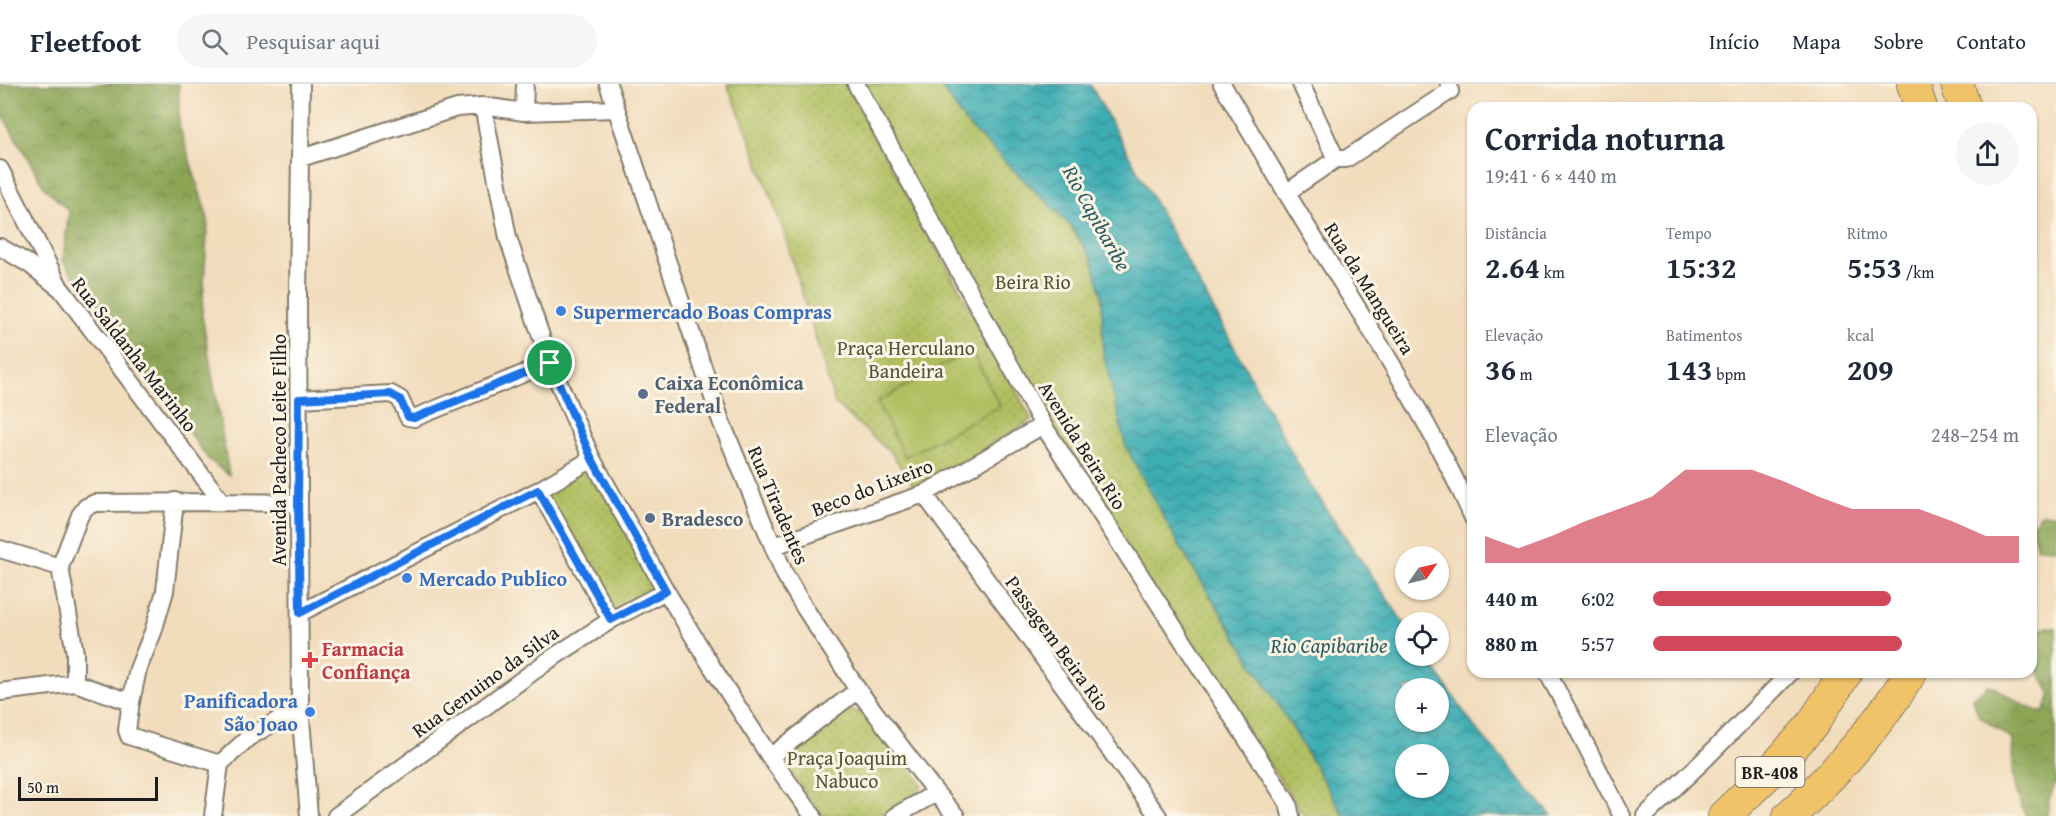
<!DOCTYPE html>
<html lang="pt">
<meta charset="utf-8">
<style>
body{margin:0;font-family:"Gentium Book Plus",serif;background:#f6f6f7;color:#1f2937;height:100vh;display:flex;flex-direction:column;font-size:22px;white-space:nowrap}
*{box-sizing:border-box;margin:0}
p{font-size:20px;color:#747a83}
.icon{flex:none;width:33px;height:33px;fill:none;stroke:currentColor;stroke-width:2;stroke-linecap:round;stroke-linejoin:round}
.map{position:relative;flex:1;overflow:hidden}
.side{position:absolute;left:1467px;top:18px;width:570px;height:576px;display:flex;flex-direction:column;background:#fff;border-radius:18px;box-shadow:0 2px 4px #0004}
.side>*{flex:none}
.needle{width:39px;rotate:56deg}
.controls{position:absolute;left:1395px;top:462px;display:grid;gap:12px}
.controls a{display:grid;place-items:center;width:54px;height:54px;border-radius:50%;background:#fff;box-shadow:0 2px 4px #0004;font-size:30px}
.scale{position:absolute;left:18px;bottom:15px;width:140px;box-sizing:border-box;padding-left:6px;border:3px solid #1c1c1c;border-top:0;font-size:16px;line-height:21px;white-space:nowrap;color:#1c1c1c;-webkit-text-stroke:4px #fcf5e5;paint-order:stroke}
.pin{position:absolute;display:grid;place-items:center;width:51px;height:51px;color:#fff;margin:-26px;border:3px solid #fff;border-radius:50%;box-shadow:0 2px 6px #0007}
.round{display:grid;place-items:center;flex:none;width:63px;height:63px;border-radius:32px;background:#f6f6f7}
.headline{display:flex;align-items:center;justify-content:space-between;height:102px;padding:0 18px}
h1{font-size:33px;font-weight:600;line-height:45px}
.stats{display:grid;grid-template-columns:repeat(3,1fr);gap:9px;height:102px;padding:6px 18px}
.stats div{display:grid;align-content:center}
.stats b{font-size:30px;font-weight:600}
.stats small{font-size:16px;font-weight:400}
.stats p{font-size:16px}
.chart{height:168px;padding:12px 18px}
.chart p{display:flex;justify-content:space-between}
.chart svg{width:100%;height:108px;margin-top:6px;fill:#d1495b;opacity:.7}
ul{padding:0 18px;list-style:none;font-size:20px}
li{display:grid;grid-template-columns:96px 72px 1fr;align-items:center;height:45px}
li i{height:15px;border-radius:8px;background:#d1495b}
header{display:flex;align-items:center;gap:36px;box-sizing:border-box;height:84px;padding:0 30px;background:#fff;border-bottom:2px solid #e0e1e3}
header strong{font-size:28px}
nav{display:flex;gap:33px;margin-inline-start:auto;font-size:21px}
.search{width:420px;height:54px;background:#f6f6f7;display:flex;align-items:center;gap:15px;box-sizing:border-box;padding:0 21px;border-radius:33px;color:#747a83;font-size:22px}
.map>svg:first-child{display:block}
.forest{fill:url(#forest-crowns);stroke:#54613a;stroke-width:1.5}
.park{fill:url(#park-dots);stroke:#666e3e;stroke-width:1.5}
.garden{fill:#b0bf61;stroke:#666e3e;stroke-width:1.5}
.water{fill:url(#water-waves);stroke:#2c6468;stroke-width:1.5;fill-rule:evenodd}
.lines{fill:none;stroke-linecap:round;stroke-linejoin:round}
.street-casing{stroke:#867c6c;stroke-width:20}
.highway-casing{stroke:#867c6c;stroke-width:34}
.street{stroke:#fff;stroke-width:16}
.highway{stroke:#f1c369;stroke-width:32}
.route-casing{stroke:#fff;stroke-width:12}
.route{stroke:#1a73e8;stroke-width:8}
.shop-dot{fill:#3f7fe0;stroke:#fcf5e5;stroke-width:2}
.service-dot{fill:#5c6f8a;stroke:#fcf5e5;stroke-width:2}
.health-dot{fill:#e0444e;stroke:#fcf5e5;stroke-width:2}
.labels{text-anchor:middle;dominant-baseline:central;stroke-width:6;stroke-linejoin:round;paint-order:stroke}
.shield{fill:#fcf5e5;stroke:#5f5d58;stroke-width:1.5}
.shield-label{font-size:18px;font-weight:bold;fill:#1c1c1c}
.park-label{font-size:20px;fill:#505534;stroke:#fcf5e5}
.street-label{font-size:20px;fill:#1c1c1c;stroke:#fcf5e5}
.shop-label{font-size:20px;font-weight:bold;fill:#366cbe;stroke:#fcf5e5;text-anchor:start}
.service-label{font-size:20px;font-weight:bold;fill:#4e5e75;stroke:#fcf5e5;text-anchor:start}
.health-label{font-size:20px;font-weight:bold;fill:#be3a42;stroke:#fcf5e5;text-anchor:start}
.water-label{font-size:21px;font-style:italic;fill:#2a5d60;stroke:#fcf5e5}
</style>
<header>
<strong>Fleetfoot</strong>
<div class="search"><svg class="icon" aria-label="search" viewBox="0 0 24 24"><circle cx="10" cy="10" r="6"/><path d="M15 15l6 6"/></svg>Pesquisar aqui</div>
<nav><a>Início</a><a>Mapa</a><a>Sobre</a><a>Contato</a></nav>
</header>
<div class="map">
<svg width="2056" height="732" viewBox="0 0 2056 732">
<defs>
<pattern id="forest-crowns" width="20" height="18" patternUnits="userSpaceOnUse" patternTransform="scale(1.5)"><rect width="20" height="18" fill="#8ca657"/><path d="M2 6a3 3 0 1 1 6 0M12 15a3 3 0 1 1 6 0" fill="none" stroke="#728647"/></pattern>
<pattern id="park-dots" width="8" height="8" patternUnits="userSpaceOnUse" patternTransform="scale(1.5)"><rect width="8" height="8" fill="#b0bf61"/><path d="M2 2h.1M6 6h.1" fill="none" stroke="#97a454" stroke-width="1.8" stroke-linecap="round"/></pattern>
<pattern id="water-waves" width="16" height="10" patternUnits="userSpaceOnUse" patternTransform="scale(1.5)"><rect width="16" height="10" fill="#3cadb4"/><path d="M0 5q4-4 8 0t8 0" fill="none" stroke="#328c92"/></pattern>
</defs>
<rect width="100%" height="100%" fill="#fcf5e5"/>
<filter id="ink" filterUnits="userSpaceOnUse"><feTurbulence type="fractalNoise" baseFrequency=".0167" numOctaves="2"/><feDisplacementMap in="SourceGraphic" scale="12" xChannelSelector="R" yChannelSelector="G"/><feConvolveMatrix kernelMatrix="1 2 1 2 8 2 1 2 1" color-interpolation-filters="sRGB"/></filter>
<filter id="wash" filterUnits="userSpaceOnUse"><feTurbulence type="fractalNoise" baseFrequency=".008" numOctaves="4" result="noise"/><feDisplacementMap in="SourceGraphic" scale="24" xChannelSelector="R" yChannelSelector="G"/><feGaussianBlur stdDeviation="1.35" result="paint"/><feColorMatrix in="noise" values="0 0 0 0 0 0 0 0 0 0 0 0 0 0 0 0 0 1.4 0 .05"/><feComposite in="paint" operator="in"/></filter>
<g filter="url(#wash)">
<rect width="100%" height="100%" fill="#f1dcbc"/>
<path class="forest" d="M0,0H179V41L208,135L202,231L229,391L209,376L63,177L69,127L45,104L0,27Z
M2042,429L2056,431V465L2037,464L2031,442Z
M2046,543L2056,544V697L2048,719V732H2026C2014,709 2011,682 2013,656L1979,632L1972,614L1988,601C2009,610 2022,623 2043,629L2051,611L2031,573V552Z"/>
<path class="park" d="M727,0H846L1032,336L917,407L892,370L835,319L783,146L745,42Z
M855,0H939L965,38L1071,142L1092,175L1102,211L1103,269L1180,463L1289,638L1344,732H1304L1043,341Z
M592,375L666,507L611,536L539,406Z
M843,625L866,630L922,700L916,713L877,732H821L782,674Z"/>
<path class="garden" d="M971,266L1000,322L905,373L877,318Z"/>
<path class="water" d="M939,0H1090L1307,396L1405,541L1406,572H1426L1475,644L1552,732H1344L1289,638L1180,463L1126,363L1103,269L1102,211L1092,175L1071,142L965,38ZM1406,604H1438V638H1406ZM1406,670H1438V704H1406Z"/>
</g>
<g filter="url(#ink)">
<g class="lines">
<defs>
<path id="street" d="M301,0L298,211L300,623L309,732
M608,0L721,337L785,491L804,523L858,606L936,709L956,732
M856,0L1043,341L1288,719L1291,732
M1222,0C1259,63 1296,126 1335,188C1385,268 1435,348 1473,434
M1301,0L1336,75
M483,22L508,154L550,279L592,375L666,507L712,583L770,673L813,732
M524,28L525,0
M301,74L457,24L483,22L524,28L616,25
M1336,75H1346L1450,7L1449,0
M0,85L59,202
M1286,109L1336,75
M0,163L29,180L61,205L222,418L298,419
M299,315L391,310L400,315L408,333L414,334L550,279
M539,406L611,536
M924,410L1158,732
M774,462L924,410L1043,341
M0,465L60,483
M300,529L539,406L592,375
M1547,588L1571,632L1622,732
M75,599V569L60,483L80,431L86,423L95,419L222,418
M0,608L75,599L131,618L127,646L129,652L220,680L248,654L300,623
M131,618L138,585L153,548L165,507L175,417
M770,673L858,606
M213,732L220,680
M336,732L549,576L611,536L666,507
M895,732L936,709
M1645,732L1705,675L1791,588"/>
<path id="highway" d="M1913,0L1921,24
M1957,0L1965,24
M1724,732L1773,685L1812,641L1846,588
M1789,732C1835,690 1879,641 1911,588"/>
</defs>
<use href="#street" class="street-casing"/>
<use href="#highway" class="highway-casing"/>
<use href="#street" class="street"/>
<use href="#highway" class="highway"/>
</g>
</g>
<g class="lines" filter="url(#ink)">
<defs>
<path id="route" d="M550,279L592,375L666,507L611,536L538,406L300,529L298,419L299,315L390,310L400,315L408,333L414,334Z"/>
</defs>
<use href="#route" class="route-casing"/>
<use href="#route" class="route"/>
</g>
<g class="shop-dot">
<circle cx="561" cy="227" r="6"/>
<circle cx="407" cy="494" r="6"/>
<circle cx="310" cy="628" r="6"/>
</g>
<g class="service-dot">
<circle cx="643" cy="310" r="6"/>
<circle cx="650" cy="434" r="6"/>
</g>
<path class="health-dot" d="M307 567h6v6h6v6h-6v6h-6v-6h-6v-6h6z"/>
<g class="labels">
<rect class="shield" x="1735.5" y="673" width="69" height="30" rx="4.5"/>
<g class="shield-label">
<text x="1770" y="688">BR-408</text>
</g>
<g class="park-label">
<text x="1033" y="197">Beira Rio</text>
<text x="906" y="263">Praça Herculano<tspan x="906" dy="23">Bandeira</tspan></text>
<text x="847" y="673">Praça Joaquim<tspan x="847" dy="23">Nabuco</tspan></text>
</g>
<g class="street-label">
<text transform="translate(1370 204) rotate(58)">Rua da Mangueira</text>
<text transform="translate(135 270) rotate(52)">Rua Saldanha Marinho</text>
<text transform="translate(1083 361) rotate(58)">Avenida Beira Rio</text>
<text transform="translate(278 366) rotate(-90)">Avenida Pacheco Leite Filho</text>
<text transform="translate(872 403) rotate(-21)">Beco do Lixeiro</text>
<text transform="translate(779 421) rotate(67)">Rua Tiradentes</text>
<text transform="translate(1058 559) rotate(54)">Passagem Beira Rio</text>
<text transform="translate(485 597) rotate(-36)">Rua Genuino da Silva</text>
</g>
<g class="shop-label">
<text x="573" y="227">Supermercado Boas Compras</text>
<text x="419" y="494">Mercado Publico</text>
<text x="298" y="616" text-anchor="end">Panificadora<tspan x="298" dy="23">São Joao</tspan></text>
</g>
<g class="service-label">
<text x="655" y="298">Caixa Econômica<tspan x="655" dy="23">Federal</tspan></text>
<text x="662" y="434">Bradesco</text>
</g>
<g class="health-label">
<text x="322" y="564">Farmacia<tspan x="322" dy="23">Confiança</tspan></text>
</g>
<g class="water-label">
<text transform="translate(1097 134) rotate(61)">Rio Capibaribe</text>
<text x="1329" y="561">Rio Capibaribe</text>
</g>
</g>
</svg>
<div class="controls">
<a><svg class="needle" viewBox="-14 -14 28 28"><path d="M0-13l5 13h-10z" fill="#e53935"/><path d="M0 13l5-13h-10z" fill="#747a83"/></svg></a>
<a><svg class="icon" aria-label="locate" viewBox="0 0 24 24"><circle cx="12" cy="12" r="6"/><path d="M12 2v4M12 18v4M2 12h4M18 12h4"/></svg></a>
<a>+</a>
<a>−</a>
</div>
<div class="scale">50 m</div>
<div class="pin" style="left:550px;top:279px;background:#1e9e55"><svg class="icon" aria-label="arrive" viewBox="0 0 24 24"><path d="M6 21V4h12l-3 4 3 4H6"/></svg></div>
<section class="side">
<div class="headline"><div><h1>Corrida noturna</h1><p>19:41 · 6 × 440 m</p></div><a class="round"><svg class="icon" aria-label="share" viewBox="0 0 24 24"><path d="M12 15V3M7 8l5-5 5 5M5 13v7h14v-7"/></svg></a></div>
<div class="stats">
<div><p>Distância</p><b>2.64<small> km</small></b></div>
<div><p>Tempo</p><b>15:32</b></div>
<div><p>Ritmo</p><b>5:53<small> /km</small></b></div>
</div>
<div class="stats">
<div><p>Elevação</p><b>36<small> m</small></b></div>
<div><p>Batimentos</p><b>143<small> bpm</small></b></div>
<div><p>kcal</p><b>209</b></div>
</div>
<div class="chart"><p><span>Elevação</span>248–254 m</p>
<svg viewBox="0 0 160 44" preserveAspectRatio="none"><path d="M0 44V33L10 38L20 33L30 27L40 22L50 17L60 6L70 6L80 6L90 11L100 17L110 22L120 22L130 22L140 27L150 33L160 33V44z"/></svg>
</div>
<ul>
<li><b>440 m</b>6:02<i style="width:65%"></i></li>
<li><b>880 m</b>5:57<i style="width:68%"></i></li>
</ul>
</section>
</div>
